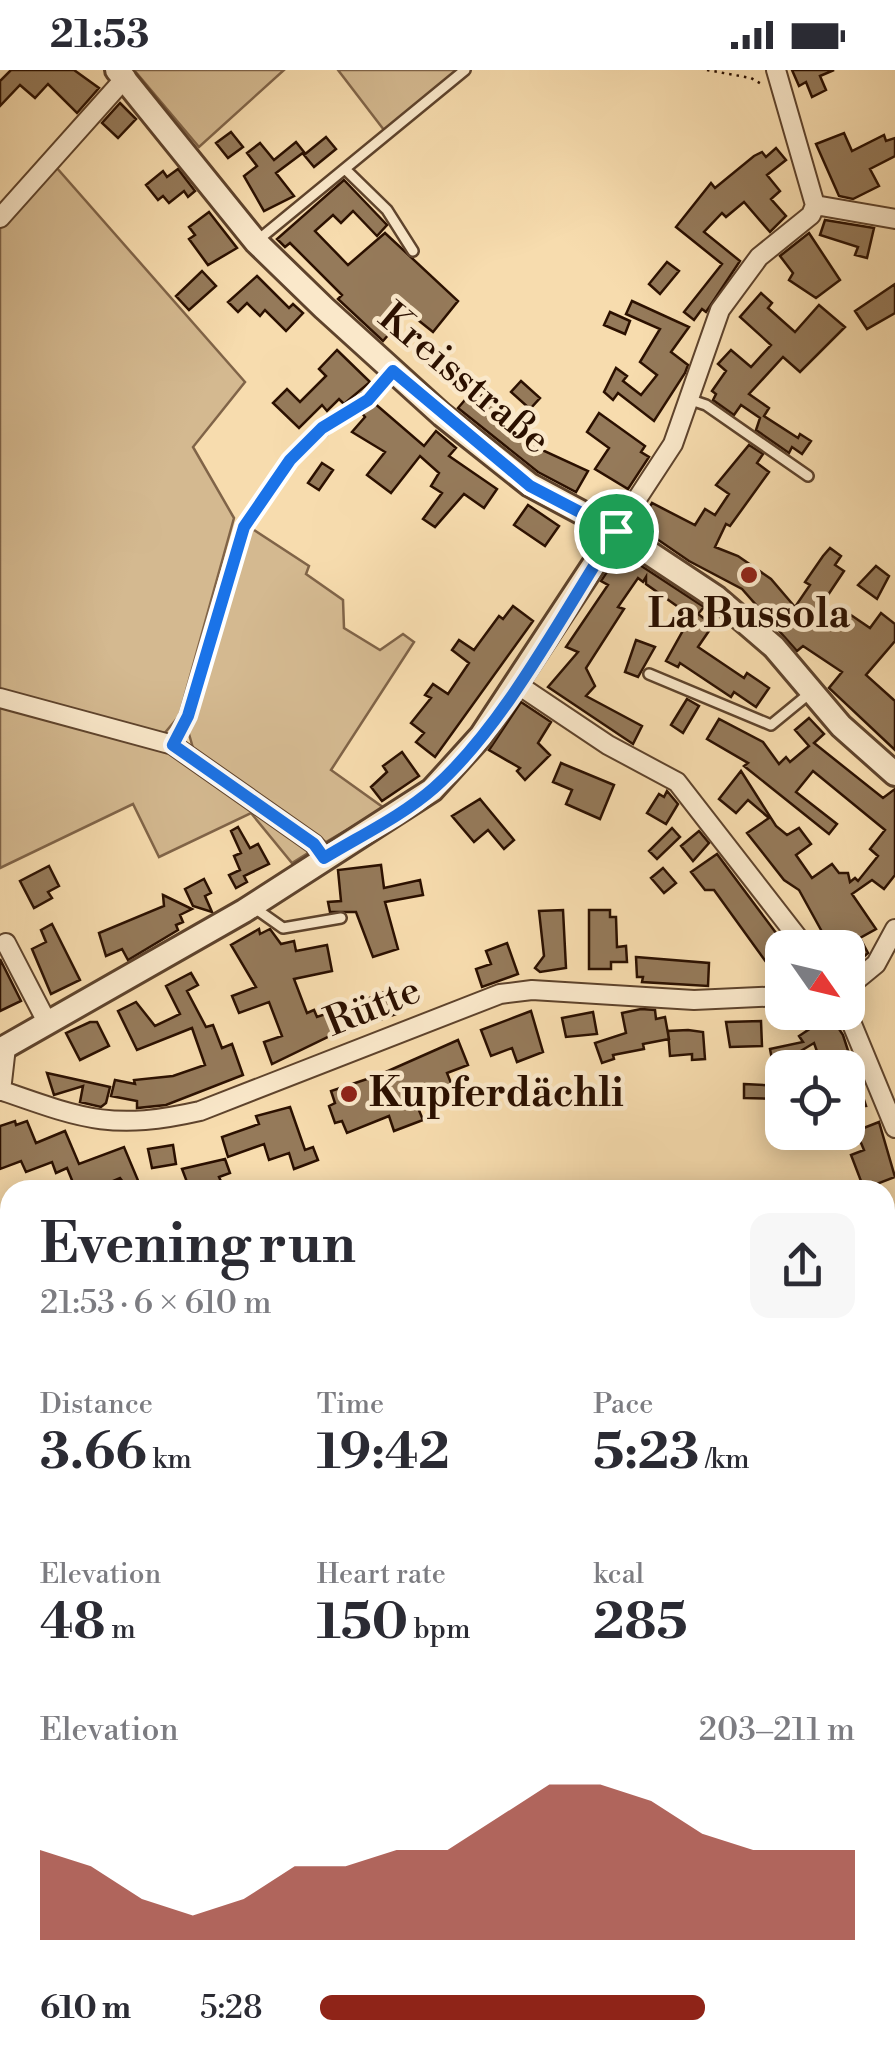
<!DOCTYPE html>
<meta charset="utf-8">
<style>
body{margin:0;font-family:"Libre Bodoni",serif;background:#f7f7f7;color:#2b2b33;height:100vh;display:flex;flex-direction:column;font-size:38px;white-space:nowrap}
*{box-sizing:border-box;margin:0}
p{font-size:32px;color:#7c7c81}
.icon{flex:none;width:55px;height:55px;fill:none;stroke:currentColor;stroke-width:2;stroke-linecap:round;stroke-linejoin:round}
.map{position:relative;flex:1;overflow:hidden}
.drawer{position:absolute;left:0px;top:1110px;width:895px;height:888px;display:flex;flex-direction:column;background:#fff;border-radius:30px 30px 0 0;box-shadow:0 5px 25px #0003}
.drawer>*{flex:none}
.needle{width:65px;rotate:124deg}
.controls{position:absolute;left:765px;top:860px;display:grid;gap:20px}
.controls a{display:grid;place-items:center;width:100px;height:100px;border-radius:20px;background:#fff;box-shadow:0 5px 25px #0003;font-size:50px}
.pin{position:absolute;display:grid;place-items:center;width:85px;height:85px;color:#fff;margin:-42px;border:5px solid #fff;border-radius:50%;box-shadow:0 2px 10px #0007}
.round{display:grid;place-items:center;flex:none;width:105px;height:105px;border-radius:20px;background:#f7f7f7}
.headline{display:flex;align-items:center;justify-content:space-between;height:170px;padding:0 40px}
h1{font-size:55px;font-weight:700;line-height:75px}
.stats{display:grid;grid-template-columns:repeat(3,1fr);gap:15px;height:170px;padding:10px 40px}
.stats div{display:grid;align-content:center}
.stats b{font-size:50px;font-weight:700}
.stats small{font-size:28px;font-weight:400}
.stats p{font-size:28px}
.chart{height:280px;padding:20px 40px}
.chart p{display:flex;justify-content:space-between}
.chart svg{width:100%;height:180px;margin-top:10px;fill:#8f2418;opacity:.7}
ul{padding:0 40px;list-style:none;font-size:32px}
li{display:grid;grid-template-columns:160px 120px 1fr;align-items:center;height:75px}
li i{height:25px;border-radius:12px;background:#8f2418}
.status{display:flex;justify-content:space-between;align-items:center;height:70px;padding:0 50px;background:#fff;direction:ltr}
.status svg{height:28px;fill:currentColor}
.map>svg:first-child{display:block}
.green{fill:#d4b990;stroke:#806448;stroke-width:2.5}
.building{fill:#957a5a;stroke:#2b1000;stroke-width:2.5}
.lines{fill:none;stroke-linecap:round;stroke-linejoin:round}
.service-casing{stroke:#5e432c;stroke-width:14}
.minor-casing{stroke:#5e432c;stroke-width:22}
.tertiary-casing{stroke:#5e432c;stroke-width:28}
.path{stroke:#2b1000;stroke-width:2.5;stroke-dasharray:2.5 5;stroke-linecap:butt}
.service{stroke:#fae8ca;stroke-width:9}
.minor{stroke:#fae8ca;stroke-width:18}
.tertiary{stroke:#fae8ca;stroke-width:22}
.route-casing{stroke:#fff;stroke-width:20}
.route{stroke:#1a73e8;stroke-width:12}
.poi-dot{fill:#8f2418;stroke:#fae8ca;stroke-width:4}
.labels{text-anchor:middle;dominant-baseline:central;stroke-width:9;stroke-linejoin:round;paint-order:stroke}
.street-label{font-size:40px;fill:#2b1000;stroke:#fae8ca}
.poi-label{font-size:40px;font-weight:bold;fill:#2b1000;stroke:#fae8ca}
</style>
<div class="status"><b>21:53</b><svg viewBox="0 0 49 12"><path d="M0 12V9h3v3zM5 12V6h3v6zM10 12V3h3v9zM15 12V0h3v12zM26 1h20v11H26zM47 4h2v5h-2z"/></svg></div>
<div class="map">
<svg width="895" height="1997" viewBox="0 0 895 1997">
<rect width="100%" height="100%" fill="#f7dcae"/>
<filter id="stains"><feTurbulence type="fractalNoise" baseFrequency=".002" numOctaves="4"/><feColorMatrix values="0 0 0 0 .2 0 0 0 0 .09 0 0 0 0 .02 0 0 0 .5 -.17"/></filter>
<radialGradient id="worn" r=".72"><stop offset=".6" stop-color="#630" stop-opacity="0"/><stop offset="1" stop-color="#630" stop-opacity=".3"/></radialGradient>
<path class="green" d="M134,0H284L199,77Z
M338,0H460L384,60Z
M56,97L245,312L193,377L234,448L179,646L163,665L0,622V158Z
M248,456L309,496L306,504L343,530L344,558L380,580L403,564L414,572L331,700L384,738L326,772L195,685L187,657Z
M0,632L162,677L309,776L308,783L292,793L251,743L159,787L133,734L0,798Z
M10,1545V1783L0,1787V1550Z
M292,1988H459L454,1997H288Z"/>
<path class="building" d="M11,0H74L99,18L77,43L48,14L35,28L20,15L0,36V11Z
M792,0H834L820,6L826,20L812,27L806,12L799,16Z
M120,33L136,49L118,68L102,53Z
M231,62L243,77L228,88L216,73Z
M844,63L852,81L884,65L886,71L895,68V86L870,99L879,116L853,129L839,126L816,74Z
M326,67L336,79L314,97L304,85Z
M296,72L304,82L276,103L294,126L264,141L244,106L257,96L247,83L260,73L274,90Z
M776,78L786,90L767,105L780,121L771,129L786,146L770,162L744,132L726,147L722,143L704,162L740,191L706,242L702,239L694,250L684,242L722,194L676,157L711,113L715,118L754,86L762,82L766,87Z
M178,99L195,121L188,127L184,121L169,133L163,126L158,130L146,115L163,101L167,107Z
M344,110L387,155L377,166L353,141L341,153L333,145L315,161L348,195L385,163L458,231L433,262L408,242L383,271L338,229L342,225L290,173L285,177L277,169Z
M209,142L237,178L208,195L189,169L195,165L189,157Z
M825,150L874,158L867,188L855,185L858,177L820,165Z
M809,163L840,210L816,228L789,210L793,203L780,186Z
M667,192L679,201L660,224L649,214Z
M202,201L216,216L189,240L176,226Z
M257,206L289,238L293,234L303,243L286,261L265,240L260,246L247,233L238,242L228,232Z
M895,214V243L867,259L855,241Z
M761,223L772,233L768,238L795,262L819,235L845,257L800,302L783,287L749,324L769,338L764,346L798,368L800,364L811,371L802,384L792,377L789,383L756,360L760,348L741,335L734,345L713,330L716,324L712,321L726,301L718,294L731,280L751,297L771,275L740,247Z
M632,231L689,257L671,282L688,295L685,303L654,351L618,323L613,330L604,322L616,298L627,306L623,311L641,325L657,305L640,292L660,259L626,244Z
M610,242L630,251L625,264L604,255Z
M337,280L370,312L344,334L339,329L327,341L322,335L299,358L273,333L287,319L300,332L326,306L319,299Z
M521,311L540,328L530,339L511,322Z
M478,322L542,380L588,401L576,422L538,402L458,338L471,323Z
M373,332L424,376L436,361L456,378L449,386L497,419L484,438L464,424L435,457L423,449L442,423L431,416L439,403L420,386L391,423L367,405L385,382L352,362L365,347L361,342Z
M599,343L645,376L641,382L649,387L628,419L595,399L609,378L587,362Z
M749,375L763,384L757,393L769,402L730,456L726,454L715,477L738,486L771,509L795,537L810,515L805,512L823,486L830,478L841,486L835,495L844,501L820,537L840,550L845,541L870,558L881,543L895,554V571L866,605L895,631V680L829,618L842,602L803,576L797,581L742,519L689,491L638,456L652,433L695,455L705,439L715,445L729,424L716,415Z
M322,393L333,400L319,420L308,413Z
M528,435L559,456L545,476L514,455Z
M620,482L704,537L698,544L713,555L698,577L744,608L747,603L769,618L756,637L734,622L731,627L680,593L678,597L666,591L691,546L646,514V507L643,512L638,508L618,537L624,539L586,598L595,616L586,626L642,656L633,674L548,617L578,582L566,577L608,515L601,511Z
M876,496L889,506L877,529L858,515Z
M513,536L533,551L435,687L416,672L424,663L411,653L431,628L425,625L433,614L448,624L469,593L452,580L459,570L474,580L499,546L503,549Z
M636,570L655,577L638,607L625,602Z
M687,629L699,636L683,663L671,655Z
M521,632L551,652L538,673L550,685L525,710L517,701L520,698L489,680Z
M809,648L824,664L814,673L883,728L895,719V805L884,819L872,810L852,824L876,859L860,868L868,883L848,901V878H831L799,820L784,810L747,763L769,748L748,730L736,743L719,729L741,701L776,756L787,765L799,758L811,774L796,785L812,808L832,794L839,803H848L850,812L855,808L858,811L878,786L870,779L885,760L813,701L796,722L837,754L829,764L744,696L748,693L707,669L719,649L763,672L779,694L786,687L790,692L809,676L795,660Z
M402,682L419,706L382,731L371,717L387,702L383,696Z
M561,693L614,715L600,749L566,734L572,720L553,712Z
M667,721L678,734L666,754L647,743L659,724L664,727Z
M480,729L514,770L504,779L488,760L474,772L452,746Z
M238,757L250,778L258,774L269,794L244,806L247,812L236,818L229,805L240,800L234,786L241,783L231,761Z
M672,758L680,767L657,789L649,781Z
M699,761L709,773L693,791L681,776Z
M717,784L782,871V914L714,820H705L691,802Z
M381,795L384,818L420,810L423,825L385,832L398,879L373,887L356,842H330L328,832L341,831L338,800Z
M49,796L59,816L48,822L52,828L34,838L20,811Z
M663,798L676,813L664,823L651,808Z
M204,809L211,823L205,826L212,842L193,836L185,819Z
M163,825L192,839L180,845L183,852L176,855L178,860L128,890L122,879L106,886L99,863L164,836Z
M563,840L566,898L540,902L535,898L544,886L539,841Z
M589,840H610V847H616L617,877L626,876L627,892H611V899H589Z
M52,854L80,910L51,924L32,879L46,872L41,860Z
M259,859L260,864L270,859L281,874L294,871L296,881L327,875L332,901L294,909L307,943L314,940L317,947L337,940L344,959L272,994L264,972L282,966L269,932L239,943L232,926L256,917L231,875Z
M507,873L518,904L482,917L476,899L491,894L486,881Z
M636,887L709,893L708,916L642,912L643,907H637Z
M0,889L21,931L0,941Z
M191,903L198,915L187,921L206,957L213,955L222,978L232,974L243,1005L166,1035L137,1038V1031L111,1026L115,1010L135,1014L134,1010L173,1006L205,995L192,958L137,980L118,941L136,932L155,956L180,944L166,916Z
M387,921L396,944L363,956L359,932Z
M641,939L655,940L656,949L665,947L669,969L643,974L644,979L613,985L614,989L602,993L595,973L626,963L622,943Z
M531,941L543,982L517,992L512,978L491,986L481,960Z
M593,942L597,964L566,967L562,948Z
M806,942H828L843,965L866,1036L848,1038V998H823L814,973L794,985L796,991L773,995L770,979L803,972L799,966L814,956Z
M761,951L762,976L730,977L726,952Z
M90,952H97L109,976L80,990L66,963Z
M688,960L703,962L705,989L692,990V984L670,986L668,961Z
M458,970L468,995L447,1003L453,1018L416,1033L423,1050L394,1061L389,1046L347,1063L342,1051L335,1053L329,1036L335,1033L331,1021L379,1005Z
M47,1003L110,1017L106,1033L101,1037L80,1032L83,1016L54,1025Z
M744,1014L782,1016V1029L744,1028Z
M290,1037L305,1080L313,1077L318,1090L294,1099L289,1083L269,1090L264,1074L228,1087L222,1067L259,1054L256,1046Z
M15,1051L16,1055L27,1051L36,1073L65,1061L79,1094L124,1077L142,1120H129L120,1108L92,1120H76L67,1098L56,1103L52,1092L26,1102L21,1091L0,1099V1056Z
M879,1052L895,1107L864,1119L851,1085L864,1080L856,1061Z
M173,1075L176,1094L152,1098L148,1079Z
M225,1089L230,1103L219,1107L224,1118L190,1120L182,1099Z"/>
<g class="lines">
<defs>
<path id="service" d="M345,99L387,140L413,181
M258,170L465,0
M691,330L706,335L808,406
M290,390C322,357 361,337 391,303
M649,604L771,655L810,623
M256,839L283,858L341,848"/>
<path id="minor" d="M815,135L895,149
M0,148L126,7
M616,461L673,374L720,240L759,187L811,145L815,135L776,0
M517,614L608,675L677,712L806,878
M0,628L173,675L314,774L324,788
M6,873L48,954
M848,917L876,894L895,859
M847,942L895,1058
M0,1020C83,1049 112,1061 200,1041L500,924L532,920L694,930L782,926
M1,1021L6,977
M885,1190L895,1184"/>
<path id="tertiary" d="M117,0L256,172L324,238L442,345L530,415L616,461L717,528L774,577L841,656L895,704
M0,980L244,841L432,720L481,666L616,461"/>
</defs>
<use href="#service" class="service-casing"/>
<use href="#minor" class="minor-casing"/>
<use href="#tertiary" class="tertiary-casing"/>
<path class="path" d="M707,0L751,8L763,15
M181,659L244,457L284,399
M0,1598L10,1588
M0,1876L10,1880
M239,1988L253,1997"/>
<use href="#service" class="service"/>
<use href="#minor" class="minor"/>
<use href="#tertiary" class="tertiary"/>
</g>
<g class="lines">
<defs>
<path id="route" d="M393,301L530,416L616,461C564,541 505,655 434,718C402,746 360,766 324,788L314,774L173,675L188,646L244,457L290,390L322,358L368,330Z"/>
</defs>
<use href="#route" class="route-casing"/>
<use href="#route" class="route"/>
</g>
<g class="poi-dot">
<circle cx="749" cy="505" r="10"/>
<circle cx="349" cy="1024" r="10"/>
</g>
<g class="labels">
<g class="street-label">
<text transform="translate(464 309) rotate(40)">Kreisstraße</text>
<text transform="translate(373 937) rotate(-22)">Rütte</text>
</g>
<g class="poi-label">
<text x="749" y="545">La Bussola</text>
<text x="369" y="1024" text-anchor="start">Kupferdächli</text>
</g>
</g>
<rect width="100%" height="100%" filter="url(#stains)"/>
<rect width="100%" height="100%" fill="url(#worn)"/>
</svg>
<div class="controls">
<a><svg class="needle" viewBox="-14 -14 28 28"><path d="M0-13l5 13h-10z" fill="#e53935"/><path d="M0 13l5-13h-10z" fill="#7c7c81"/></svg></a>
<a><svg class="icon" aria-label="locate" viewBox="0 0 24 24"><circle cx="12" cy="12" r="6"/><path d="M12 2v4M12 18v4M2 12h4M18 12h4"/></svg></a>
</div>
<div class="pin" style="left:616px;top:461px;background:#1e9e55"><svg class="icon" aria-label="arrive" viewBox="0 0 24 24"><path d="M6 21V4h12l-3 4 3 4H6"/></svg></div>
<section class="drawer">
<div class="headline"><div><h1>Evening run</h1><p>21:53 · 6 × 610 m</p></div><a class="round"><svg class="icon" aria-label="share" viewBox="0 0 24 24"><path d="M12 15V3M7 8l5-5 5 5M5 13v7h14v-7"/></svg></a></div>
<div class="stats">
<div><p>Distance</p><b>3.66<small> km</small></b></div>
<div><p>Time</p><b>19:42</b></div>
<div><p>Pace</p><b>5:23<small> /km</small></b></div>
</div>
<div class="stats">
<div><p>Elevation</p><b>48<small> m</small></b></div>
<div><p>Heart rate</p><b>150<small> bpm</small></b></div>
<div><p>kcal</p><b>285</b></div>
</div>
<div class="chart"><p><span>Elevation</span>203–211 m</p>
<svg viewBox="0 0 160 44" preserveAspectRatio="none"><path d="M0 44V22L10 26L20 34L30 38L40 34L50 26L60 26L70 22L80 22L90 14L100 6L110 6L120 10L130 18L140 22L150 22L160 22V44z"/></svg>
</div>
<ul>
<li><b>610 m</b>5:28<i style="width:72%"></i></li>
</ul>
</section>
</div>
